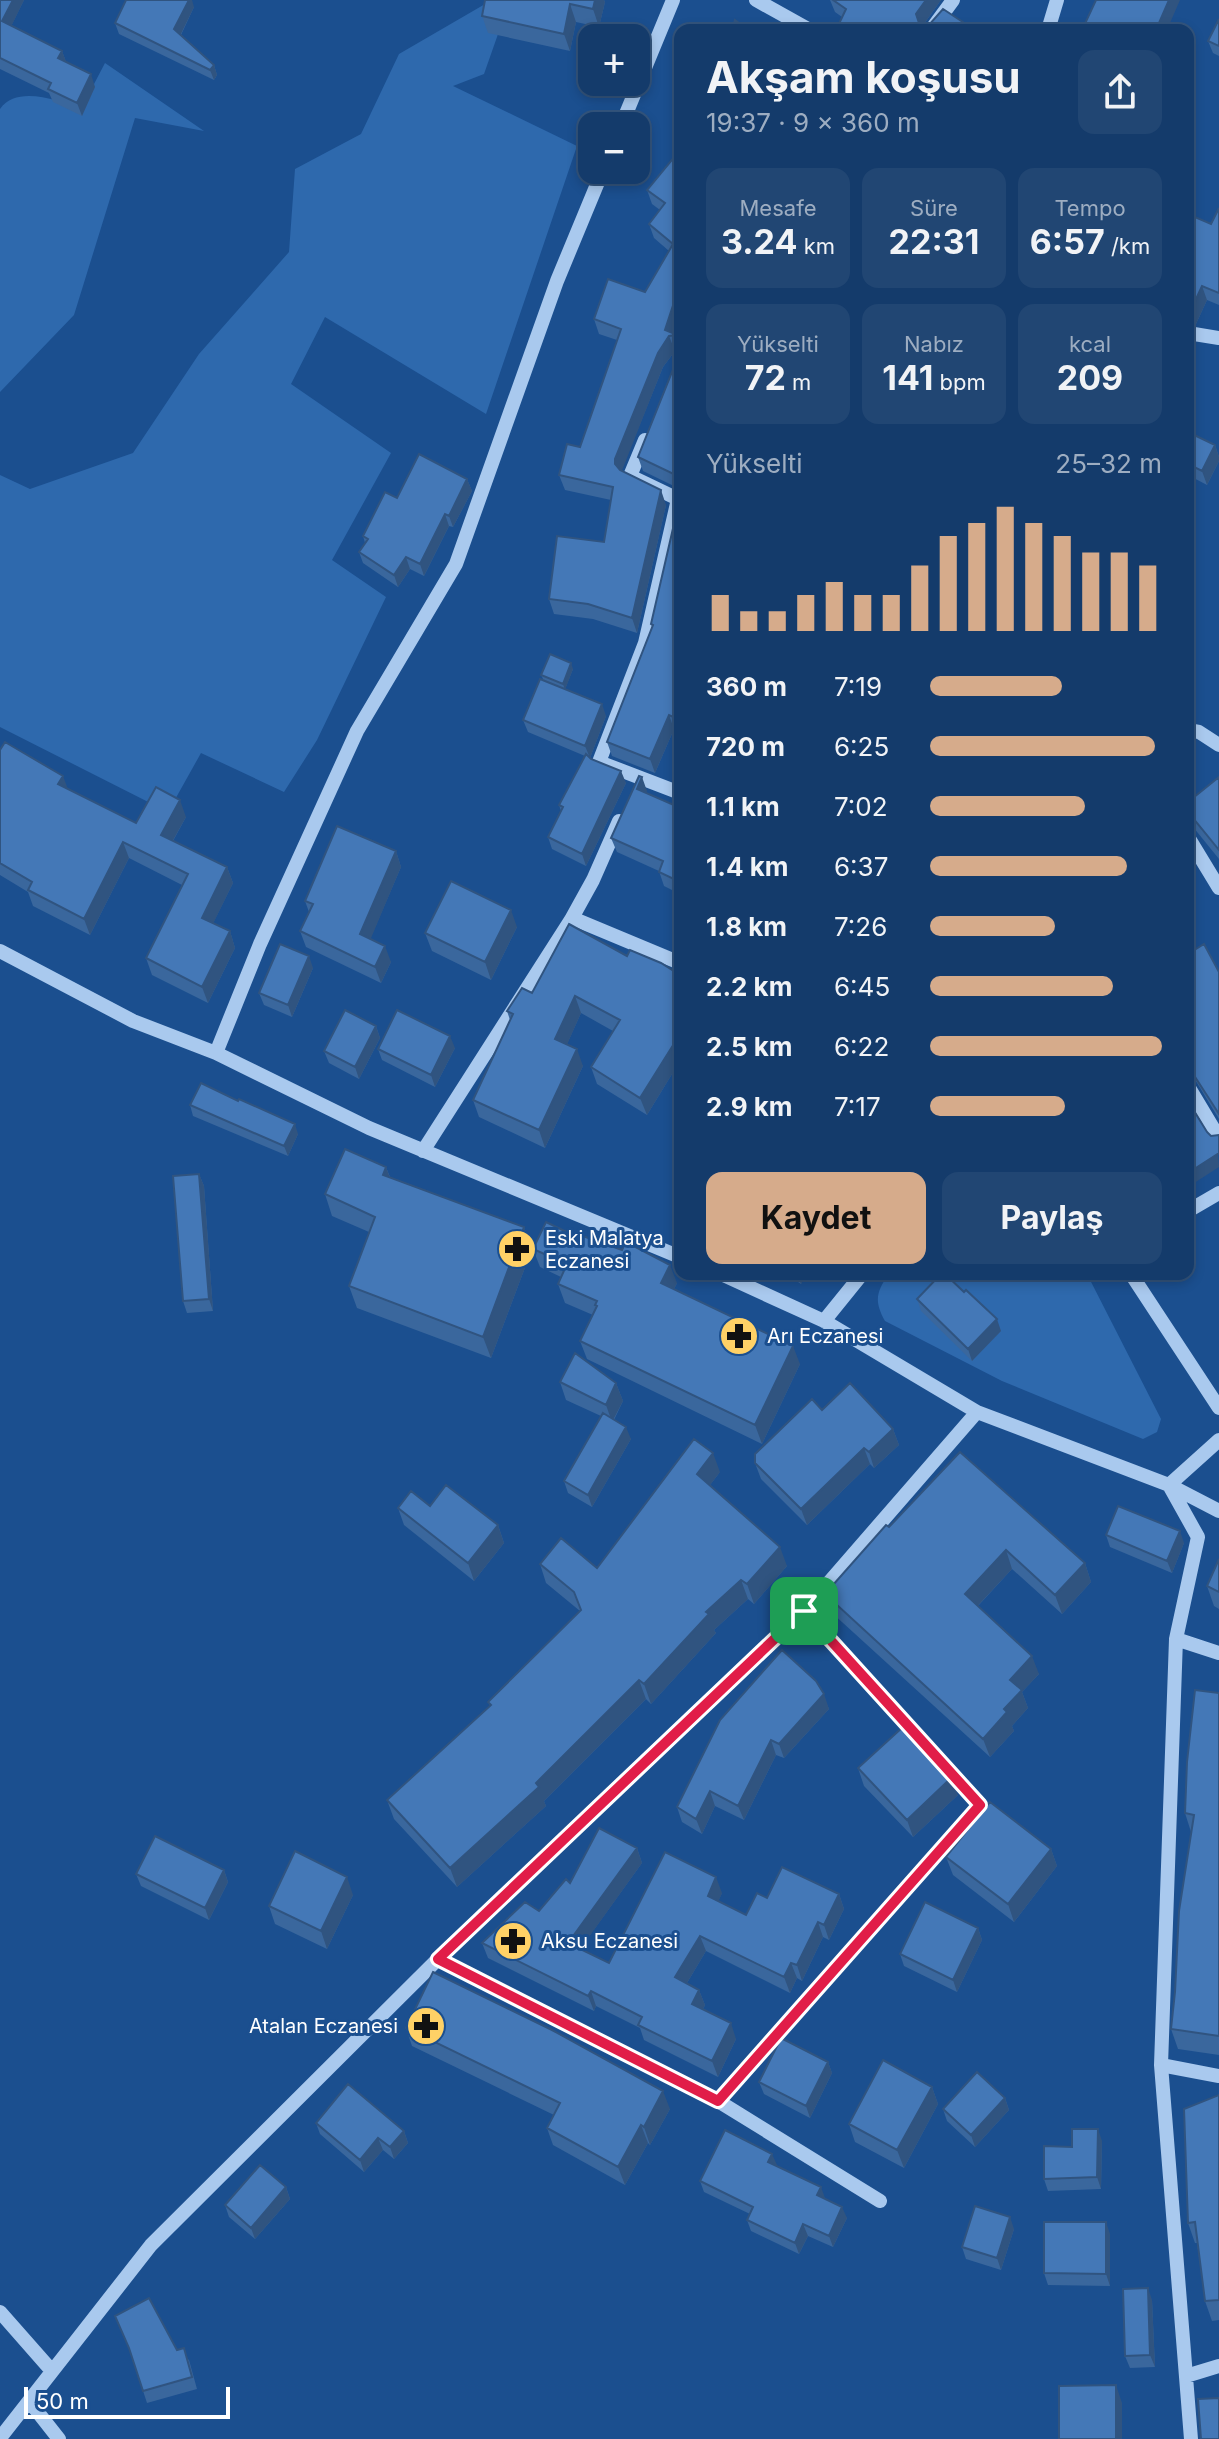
<!DOCTYPE html>
<html lang="tr">
<meta charset="utf-8">
<style>
body{margin:0;font-family:Inter,sans-serif;background:#214673;color:#f1f3f6;height:100vh;display:flex;flex-direction:column;font-size:30px;white-space:nowrap}
*{box-sizing:border-box;margin:0}
p{font-size:26px;color:#9dadc1}
.icon{flex:none;width:44px;height:44px;fill:none;stroke:currentColor;stroke-width:2;stroke-linecap:round;stroke-linejoin:round}
.map{position:relative;flex:1;overflow:hidden}
.sheet{position:absolute;left:674px;top:24px;width:520px;height:1256px;display:flex;flex-direction:column;background:#143b6b;border-radius:16px;box-shadow:0 4px 12px #0003,0 0 0 2px #33557e}
.sheet>*{flex:none}
.tools{position:absolute;left:578px;top:24px;display:grid;gap:16px}
.tools a{display:grid;place-items:center;width:72px;height:72px;border-radius:16px;background:#143b6b;box-shadow:0 4px 12px #0003,0 0 0 2px #33557e;font-size:40px}
.scale{position:absolute;left:24px;bottom:20px;width:206px;box-sizing:border-box;padding-left:8px;border:4px solid #fff;border-top:0;font-size:22px;line-height:28px;white-space:nowrap;color:#fff;-webkit-text-stroke:6px #1b4f8f;paint-order:stroke}
.pin{position:absolute;display:grid;place-items:center;width:68px;height:68px;color:#fff;margin:-34px;border-radius:16px;box-shadow:0 4px 12px #0006}
.round{display:grid;place-items:center;flex:none;width:84px;height:84px;border-radius:16px;background:#214673}
.headline{display:flex;align-items:center;justify-content:space-between;height:136px;padding:0 32px}
h1{font-size:44px;font-weight:700;line-height:60px}
.figures{display:grid;grid-template-columns:repeat(3,1fr);gap:12px;height:136px;padding:8px 32px}
.figures div{display:grid;align-content:center;border-radius:16px;background:#214673;text-align:center}
.figures b{font-size:34px;font-weight:700}
.figures small{font-size:22px;font-weight:400}
.figures p{font-size:22px}
.chart{height:224px;padding:16px 32px}
.chart p{display:flex;justify-content:space-between}
.chart svg{width:100%;height:144px;margin-top:8px;stroke:#d6ab8b;stroke-width:6}
.button{display:flex;gap:16px;margin-top:auto;padding:16px 32px}
.button a{flex:1;height:92px;border-radius:16px;background:#d6ab8b;color:#111;font-size:32px;font-weight:700;line-height:92px;text-align:center}
.button a+a{background:#214673;color:#f1f3f6}
ul{padding:0 32px;list-style:none;font-size:26px}
li{display:grid;grid-template-columns:128px 96px 1fr;align-items:center;height:60px}
li i{height:20px;border-radius:10px;background:#d6ab8b}
.map>svg:first-child{display:block}
.green{fill:#2e69ad}
.lines{fill:none;stroke-linecap:round;stroke-linejoin:round}
.minor{stroke:#a9c9ee;stroke-width:14}
.wall{fill:#3a679d}
.shaded-wall{fill:#305480}
.building{fill:#4478b7;stroke:#305480;stroke-width:2}
.route-casing{stroke:#fff;stroke-width:16}
.route{stroke:#e11d48;stroke-width:10}
.labels{text-anchor:middle;dominant-baseline:central;stroke-width:6;stroke-linejoin:round;paint-order:stroke}
.poi-label{font-size:20px;fill:#fff;stroke:#1b4f8f;text-anchor:start}
</style>
<div class="map">
<svg width="1219" height="2439" viewBox="0 0 1219 2439">
<rect width="100%" height="100%" fill="#1b4f8f"/>
<path class="green" d="M492,0H510L484,74L453,86L577,146L486,414L325,317L291,384L391,453L332,560L386,597L317,740L284,792L201,753L168,812L0,727V475L30,489L133,453L199,354L289,252L295,169L361,134L399,54Z
M105,63L204,131L135,118L74,315L0,392V109C18,84 58,102 82,107Z
M889,1274H1087L1161,1419L1157,1432L1143,1439L1002,1381L885,1321C874,1301 876,1292 889,1274Z"/>
<g class="lines">
<path class="minor" d="M756,0L810,30
M931,30L953,0
M1048,30L1057,0
M621,126L673,0
M1188,333L1219,338
M645,440L630,476L678,499L645,643L599,762L680,793
M1188,730L1199,732L1219,745
M1188,837L1219,888
M572,918L593,880L619,821
M0,951L133,1021L216,1053L369,1128L680,1257
M216,1053L260,944L357,731L456,564L557,281L603,170
M1188,1086L1219,1138
M423,1151L572,918L680,963
M1188,1211L1219,1193
M721,1274L824,1321L977,1412L1169,1485L1219,1511
M1131,1274L1219,1408
M824,1321L862,1274
M1176,1639L1219,1653
M438,1959L718,2101L980,1805L804,1611
M1161,2065L1219,2076
M718,2101L880,2201
M0,2312L52,2371
M1186,2376L1219,2366
M29,2401L59,2439
M0,2438L151,2245L438,1959L804,1611L977,1412
M1191,2439L1161,2065L1176,1639L1198,1537L1169,1485L1219,1440"/>
</g>
<path class="wall" d="M0,0H24L11,26L62,51L66,62L95,87L82,116L53,102L49,93L0,69Z
M485,0H604L605,2L599,27L576,22L570,51L488,33L482,16Z
M830,0H941L924,24L842,17L835,12Z
M194,7L181,35L214,65L217,75L214,80L119,34L115,23Z
M1219,19V56L1213,53L1208,41Z
M680,150V314L673,333L680,336V349L675,351L663,367L621,471L666,505L637,633L593,619L554,614L549,599L604,542L611,500L565,490L559,475L580,447L617,340L599,334L594,319L645,292L669,251L654,238L649,224L660,210L652,204L647,190Z
M1219,208V305L1207,300L1196,324H1188V214L1211,224Z
M680,355V489L643,471L638,457Z
M1188,432L1215,445L1219,457V461L1207,485L1188,475Z
M467,479L472,491L453,527L449,526L424,576L410,569L398,587L363,563L359,552L365,543L363,536L397,498Z
M680,498V732L674,729L655,773L612,756L607,742L652,627L651,624Z
M573,669L565,689L606,716L590,758L626,783L586,866L552,849L548,837L561,811L559,805L585,756L528,732L523,720L543,679L541,675Z
M0,750L67,788L136,823L186,817L173,841L227,867L233,883L213,923L230,931L235,948L208,1003L152,975L146,958L182,885L129,858L90,935L33,906L28,892L0,875Z
M1219,777V859L1189,822L1188,819V802Z
M647,791L646,793L676,806L680,800V894L664,886L659,871L617,852L611,838Z
M396,851L401,867L370,939L391,962L381,983L306,947L300,931L309,912L305,901Z
M517,927L491,980L432,951L425,933Z
M1188,954L1219,972V1119L1194,1078L1188,1076Z
M627,956L680,975V1061L647,1115L597,1084L591,1067L613,1031L581,1013L567,1044L583,1066L545,1148L479,1117L473,1100L510,1020L507,1011L532,993Z
M313,968L292,1017L264,1005L259,993Z
M376,1026L380,1038L359,1079L329,1063L324,1051Z
M455,1048L435,1087L382,1060L378,1049Z
M190,1105L298,1134L288,1156L193,1116Z
M386,1167L390,1177L524,1227L532,1249L491,1358L357,1308L349,1286L369,1232L332,1216L325,1194Z
M199,1174L204,1186L213,1311L187,1313L183,1301Z
M533,1249L677,1283L674,1289L800,1364L762,1444L587,1359L580,1341L593,1315L565,1303L558,1284L561,1277L540,1267Z
M786,1274H807L801,1284Z
M964,1292L1001,1331L972,1361L921,1311L917,1299Z
M560,1382L616,1383L623,1401L614,1420L631,1439L592,1507L568,1493L564,1481L601,1416L566,1400Z
M822,1410L893,1429L899,1445L874,1468L870,1464L807,1525L761,1479L755,1463Z
M720,1472L710,1485L787,1566L754,1604L748,1599L714,1630L716,1633L651,1704L646,1699L544,1801L546,1806L457,1887L394,1819L387,1800L490,1706L488,1702L580,1611L546,1583L540,1564L597,1568Z
M430,1506L498,1525L504,1543L474,1581L404,1525L398,1508Z
M889,1527L1085,1563L1091,1582L1062,1614L1012,1569L978,1606L1039,1674L1022,1692L1028,1708L1012,1726L1014,1731L990,1757L831,1612L825,1594Z
M1106,1535L1184,1543L1172,1573L1110,1547Z
M1219,1559V1609L1214,1606L1207,1586Z
M816,1681L829,1709L784,1758L776,1755L744,1820L715,1806L702,1834L682,1822L677,1807Z
M1219,1693V2055L1178,2049L1171,2029L1175,1992L1191,1832L1185,1813Z
M858,1768L958,1795L913,1837L864,1786Z
M637,1848L642,1863L580,1949L609,1963L722,1893L718,1901L746,1915L767,1898L839,1894L844,1909L829,1940L823,1937L802,1981L797,1978L790,1993L706,1951L687,1983L699,1990L705,2005L703,2009L736,2039L718,2077L644,2040L640,2028L596,2006L594,2011L488,1958L482,1943L539,1911L570,1883Z
M1051,1849L1057,1866L1014,1922L953,1875L946,1857Z
M224,1870L228,1882L209,1920L141,1886L136,1874Z
M353,1895L327,1949L275,1924L269,1906Z
M978,1928L982,1940L957,1992L904,1966L900,1954Z
M406,2028L670,2109L650,2145L648,2143L625,2185L553,2145L547,2128L554,2115L412,2046Z
M828,2062L832,2073L810,2118L764,2094L759,2082Z
M932,2087L938,2104L904,2168L855,2142L849,2124Z
M1219,2095V2320L1212,2321L1205,2301L1197,2243H1195L1188,2223Z
M1005,2098L1009,2110L975,2147L947,2121L943,2109Z
M316,2123L404,2131L408,2143L394,2159L383,2150L364,2172L320,2134Z
M1102,2141L1101,2189L1048,2191L1044,2179L1072,2147Z
M777,2165L776,2166L825,2198V2199L847,2218L833,2247L808,2236L799,2254L751,2231L747,2220L750,2214L704,2192L700,2181Z
M286,2187L290,2199L255,2239L229,2217L225,2205Z
M1014,2229L1001,2270L966,2259L962,2247Z
M1110,2234V2286L1048,2285L1044,2273Z
M1152,2300L1155,2367L1130,2368L1125,2356Z
M115,2316L177,2350L189,2360L197,2389L147,2403L131,2354Z"/>
<path class="shaded-wall" d="M13,0H24L7,35L2,21Z
M189,0H192L194,7L178,40L174,29Z
M595,0H604L605,2L599,27L593,9Z
M926,0H941L921,28L916,14Z
M1169,0H1180L1167,30H1156Z
M570,4L576,22L570,51L564,34Z
M62,51L67,64L58,58Z
M214,65L217,75L214,80L210,70Z
M91,74L95,87L82,116L77,103Z
M680,284V314L673,336H669L675,351L663,367L621,473L615,464V459L665,330Z
M1202,286L1207,300L1196,324L1191,310Z
M1191,382L1196,396L1188,411V388Z
M1215,445L1219,457V461L1207,485L1202,471Z
M467,479L472,491L453,527L449,516Z
M661,490L666,505L637,633L632,618Z
M445,514L449,526L424,576L420,564Z
M406,557L410,569L398,587L394,575Z
M571,663L573,669L565,690L563,684Z
M602,704L606,716L590,758L585,746Z
M669,715L674,729L655,773L650,759Z
M621,771L626,783L586,866L582,854Z
M63,776L69,792L58,784Z
M642,777L647,791L642,803L637,789Z
M180,800L186,817L167,851L161,835Z
M123,842L129,858L90,935L84,919Z
M396,851L401,867L366,950L360,934Z
M227,867L233,883L208,934L202,918Z
M511,910L517,927L491,980L485,962Z
M230,931L235,948L208,1003L202,987Z
M385,946L391,962L381,983L375,967Z
M309,956L313,968L292,1017L288,1005Z
M575,996L581,1013L562,1056L555,1039Z
M376,1026L380,1038L359,1079L355,1067Z
M450,1036L455,1048L435,1087L431,1075Z
M675,1042L680,1056V1061L647,1115L640,1098Z
M577,1049L583,1066L545,1148L539,1130Z
M295,1124L298,1134L288,1156L284,1146Z
M1218,1153L1219,1167L1188,1187V1173Z
M386,1167L394,1189L383,1175Z
M199,1174L204,1186L213,1311L209,1299Z
M524,1227L532,1249L491,1358L483,1337Z
M670,1265L677,1283L668,1302L661,1283Z
M797,1274H807L801,1284Z
M997,1319L1001,1331L972,1361L968,1349Z
M793,1346L800,1364L762,1444L755,1425Z
M616,1383L623,1401L612,1422L606,1405Z
M626,1427L631,1439L592,1507L588,1495Z
M893,1429L899,1445L874,1468L869,1452Z
M864,1448L870,1464L807,1525L801,1509Z
M713,1453L720,1472L704,1493L697,1474Z
M498,1525L504,1543L474,1581L468,1563Z
M1180,1531L1184,1543L1172,1573L1167,1561Z
M780,1547L787,1566L754,1604L747,1584Z
M1006,1550L1012,1569L971,1613L965,1594Z
M1085,1563L1091,1582L1062,1614L1055,1595Z
M741,1580L748,1599L714,1630L716,1633L651,1704L644,1684L706,1612Z
M1032,1656L1039,1674L1022,1692L1028,1708L1012,1726L1014,1731L990,1757L983,1739L1004,1709L1010,1680Z
M639,1680L646,1699L544,1801L546,1806L457,1887L450,1868Z
M824,1694L829,1709L784,1758L779,1744Z
M771,1740L776,1755L744,1820L738,1806Z
M951,1778L958,1795L913,1837L907,1820Z
M710,1791L715,1806L702,1834L696,1819Z
M637,1848L642,1863L574,1958L568,1943Z
M1051,1849L1057,1866L1014,1922L1008,1904Z
M224,1870L228,1882L209,1920L205,1908Z
M347,1877L353,1895L327,1949L321,1931Z
M716,1877L722,1893L714,1912L708,1896Z
M839,1894L844,1909L829,1940L824,1925Z
M818,1922L823,1937L802,1981L797,1965Z
M978,1928L982,1940L957,1992L953,1980Z
M700,1936L706,1951L681,1993L675,1977Z
M791,1963L797,1978L790,1993L784,1977Z
M699,1990L705,2005L698,2019L692,2004Z
M591,1991L596,2006L594,2011L588,1996Z
M731,2023L736,2039L718,2077L712,2061Z
M828,2062L832,2073L810,2118L806,2106Z
M932,2087L938,2104L904,2168L897,2150Z
M663,2091L670,2109L650,2145L644,2127Z
M1005,2098L1009,2110L975,2147L971,2135Z
M641,2125L648,2143L625,2185L618,2167Z
M1098,2129L1102,2141L1101,2189L1097,2177Z
M404,2131L408,2143L394,2159L390,2147Z
M378,2138L383,2150L364,2172L360,2160Z
M772,2154L777,2165L772,2174L768,2162Z
M286,2187L290,2199L255,2239L251,2228Z
M821,2187L825,2198L821,2207L817,2195Z
M842,2207L847,2218L833,2247L829,2236Z
M1010,2217L1014,2229L1001,2270L997,2258Z
M1106,2222L1110,2234V2286L1106,2274Z
M803,2224L808,2236L799,2254L795,2243Z
M1148,2288L1152,2300L1155,2367L1150,2355Z
M1116,2385L1122,2403V2439H1116Z"/>
<path class="building" d="M0,0H13L2,21L62,51L58,58L91,74L77,103L48,89L51,83L0,58Z
M126,0H189L174,29L214,65L210,70L115,23Z
M485,0H595L593,9L570,4L564,34L482,16Z
M833,0H926L916,14L919,23L929,25L943,9L975,30H836L846,9Z
M1096,0H1169L1156,30H1082Z
M1219,19V46L1208,41Z
M735,20L748,30H732Z
M680,150V284L665,330L680,336L676,335L669,336L658,353L615,459V464L620,470L661,490L632,618L588,604L549,599L557,536L604,542L613,487L559,475L567,444L580,447L621,329L594,319L608,279L645,292L673,244L649,224L665,203L647,190Z
M1219,208V293L1202,286L1191,310H1188V214L1211,224Z
M680,355V479L678,476L638,457L676,362Z
M1188,432L1215,445L1202,471L1188,464Z
M419,454L467,479L449,516L445,514L420,564L406,557L394,575L359,552L368,539L363,536L385,492L397,498Z
M680,498V720L669,715L650,759L607,742L653,625L651,624Z
M550,654L571,663L563,684L541,675Z
M540,679L602,704L585,746L523,720Z
M5,742L63,776L58,784L136,823L156,787L180,800L161,835L227,867L202,918L230,931L202,987L146,958L188,874L123,842L84,919L28,890L32,882L0,863V750Z
M586,754L591,759L621,771L582,854L548,837L563,807L559,805Z
M639,776L642,777L637,789L676,806L680,800V882L659,872L663,861L611,838Z
M1219,777V850L1188,812V802Z
M337,826L396,851L360,934L385,946L375,967L300,931L313,904L305,901Z
M451,881L511,910L485,962L425,933Z
M569,924L627,956L630,950L661,963L680,975V1045L675,1042L640,1098L591,1067L620,1020L575,996L555,1039L577,1049L539,1130L473,1100L513,1014L507,1011L522,988L532,993Z
M280,944L309,956L288,1005L259,993Z
M1204,944L1219,972V1114L1188,1066V1059L1190,1057L1188,1053V954Z
M345,1010L376,1026L355,1067L324,1051Z
M397,1010L450,1036L431,1075L378,1049Z
M201,1083L238,1101L239,1099L295,1124L284,1146L190,1105Z
M1188,1101L1207,1132L1211,1136L1219,1135V1153L1188,1173Z
M345,1149L386,1167L383,1175L524,1227L483,1337L349,1286L375,1217L325,1194Z
M199,1174L209,1299L183,1301L173,1176Z
M546,1222L579,1238L580,1235L622,1250L626,1242L670,1265L661,1283L793,1346L755,1425L580,1341L597,1306L595,1305L597,1301L558,1284L567,1264L533,1249Z
M941,1274H945L964,1292L966,1290L997,1319L968,1349L917,1299Z
M575,1353L616,1383L606,1405L560,1382Z
M850,1383L893,1429L869,1452L864,1448L801,1509L755,1463V1454L812,1399L822,1410Z
M603,1413L626,1427L588,1495L564,1481Z
M694,1439L713,1453L697,1474L780,1547L747,1584L741,1580L706,1612L709,1614L644,1684L639,1680L536,1783L539,1787L450,1868L387,1800L491,1705L488,1702L581,1610L574,1592L540,1564L561,1538L597,1568Z
M960,1452L1085,1563L1055,1595L1006,1550L965,1594L1032,1656L1010,1680L1022,1690L1004,1709L1007,1712L983,1739L825,1594L886,1525L889,1527Z
M446,1485L498,1525L468,1563L398,1508L411,1491L430,1506Z
M1118,1506L1180,1531L1167,1561L1106,1535Z
M1219,1559V1592L1207,1586Z
M782,1650L816,1681L824,1694L779,1744L771,1740L738,1806L710,1791L696,1819L677,1807L720,1720Z
M1195,1690L1219,1693V2036L1171,2029L1175,1992L1179,1911L1194,1815L1185,1813L1187,1762Z
M904,1726L951,1778L907,1820L858,1768Z
M990,1802L1051,1849L1008,1904L946,1857Z
M599,1828L637,1848L568,1943L609,1963L665,1852L716,1877L708,1896L746,1915L757,1893L767,1898L782,1867L839,1894L824,1925L818,1922L797,1965L791,1963L784,1977L700,1936L675,1977L699,1990L692,2004L731,2023L712,2061L638,2025L642,2017L591,1991L588,1996L482,1943L525,1902L539,1911L566,1879L570,1883Z
M155,1836L224,1870L205,1908L136,1874Z
M295,1851L347,1877L321,1931L269,1906Z
M925,1902L978,1928L953,1980L900,1954Z
M433,1972L552,2030L663,2091L644,2127L641,2125L618,2167L547,2128L560,2103L406,2028Z
M781,2038L828,2062L806,2106L759,2082Z
M883,2060L932,2087L897,2150L849,2124Z
M977,2072L1005,2098L971,2135L943,2109Z
M348,2084L404,2131L390,2147L378,2138L360,2160L316,2123Z
M1219,2095V2300L1205,2301L1195,2222L1188,2223L1184,2109Z
M1072,2129H1098L1097,2177L1044,2179V2146L1072,2147Z
M725,2130L772,2154L768,2162L821,2187L817,2195L842,2207L829,2236L803,2224L795,2243L747,2220L753,2207L700,2181Z
M260,2165L286,2187L251,2228L225,2205Z
M975,2206L1010,2217L997,2258L962,2247Z
M1044,2222H1106V2274L1044,2273Z
M1148,2288L1150,2355L1125,2356L1123,2289Z
M149,2298L177,2350L184,2348L192,2377L143,2391L129,2348L115,2316Z
M1116,2385V2439H1059V2386Z
M1219,2398V2439H1201L1198,2399Z"/>
<g class="lines">
<defs>
<path id="route" d="M804,1611L980,1805L718,2101L438,1959Z"/>
</defs>
<use href="#route" class="route-casing"/>
<use href="#route" class="route"/>
</g>
<defs>
<symbol id="pharmacy-disc" viewBox="-11 -11 22 22"><circle r="9.5" fill="#ffd166" stroke="#1b4f8f"/><path d="M-2-6h4v4h4v4h-4v4h-4v-4h-4v-4h4Z" fill="#111"/></symbol>
</defs>
<g fill-rule="evenodd">
<use href="#pharmacy-disc" x="495" y="1227" width="44" height="44"/>
<use href="#pharmacy-disc" x="717" y="1314" width="44" height="44"/>
<use href="#pharmacy-disc" x="491" y="1919" width="44" height="44"/>
<use href="#pharmacy-disc" x="404" y="2004" width="44" height="44"/>
</g>
<g class="labels">
<g class="poi-label">
<text x="545" y="1238">Eski Malatya<tspan x="545" dy="23">Eczanesi</tspan></text>
<text x="767" y="1336">Arı Eczanesi</text>
<text x="541" y="1941">Aksu Eczanesi</text>
<text x="398" y="2026" text-anchor="end">Atalan Eczanesi</text>
</g>
</g>
</svg>
<div class="tools">
<a>+</a>
<a>−</a>
</div>
<div class="scale">50 m</div>
<div class="pin" style="left:804px;top:1611px;background:#1e9e55"><svg class="icon" aria-label="arrive" viewBox="0 0 24 24"><path d="M6 21V4h12l-3 4 3 4H6"/></svg></div>
<section class="sheet">
<div class="headline"><div><h1>Akşam koşusu</h1><p>19:37 · 9 × 360 m</p></div><a class="round"><svg class="icon" aria-label="share" viewBox="0 0 24 24"><path d="M12 15V3M7 8l5-5 5 5M5 13v7h14v-7"/></svg></a></div>
<div class="figures">
<div><p>Mesafe</p><b>3.24<small> km</small></b></div>
<div><p>Süre</p><b>22:31</b></div>
<div><p>Tempo</p><b>6:57<small> /km</small></b></div>
</div>
<div class="figures">
<div><p>Yükselti</p><b>72<small> m</small></b></div>
<div><p>Nabız</p><b>141<small> bpm</small></b></div>
<div><p>kcal</p><b>209</b></div>
</div>
<div class="chart"><p><span>Yükselti</span>25–32 m</p>
<svg viewBox="0 0 160 44" preserveAspectRatio="none"><path d="M5 44V33M15 44V38M25 44V38M35 44V33M45 44V29M55 44V33M65 44V33M75 44V24M85 44V15M95 44V11M105 44V6M115 44V11M125 44V15M135 44V20M145 44V20M155 44V24"/></svg>
</div>
<ul>
<li><b>360 m</b>7:19<i style="width:57%"></i></li>
<li><b>720 m</b>6:25<i style="width:97%"></i></li>
<li><b>1.1 km</b>7:02<i style="width:67%"></i></li>
<li><b>1.4 km</b>6:37<i style="width:85%"></i></li>
<li><b>1.8 km</b>7:26<i style="width:54%"></i></li>
<li><b>2.2 km</b>6:45<i style="width:79%"></i></li>
<li><b>2.5 km</b>6:22<i style="width:100%"></i></li>
<li><b>2.9 km</b>7:17<i style="width:58%"></i></li>
</ul>
<div class="button"><a>Kaydet</a><a>Paylaş</a></div>
</section>
</div>
